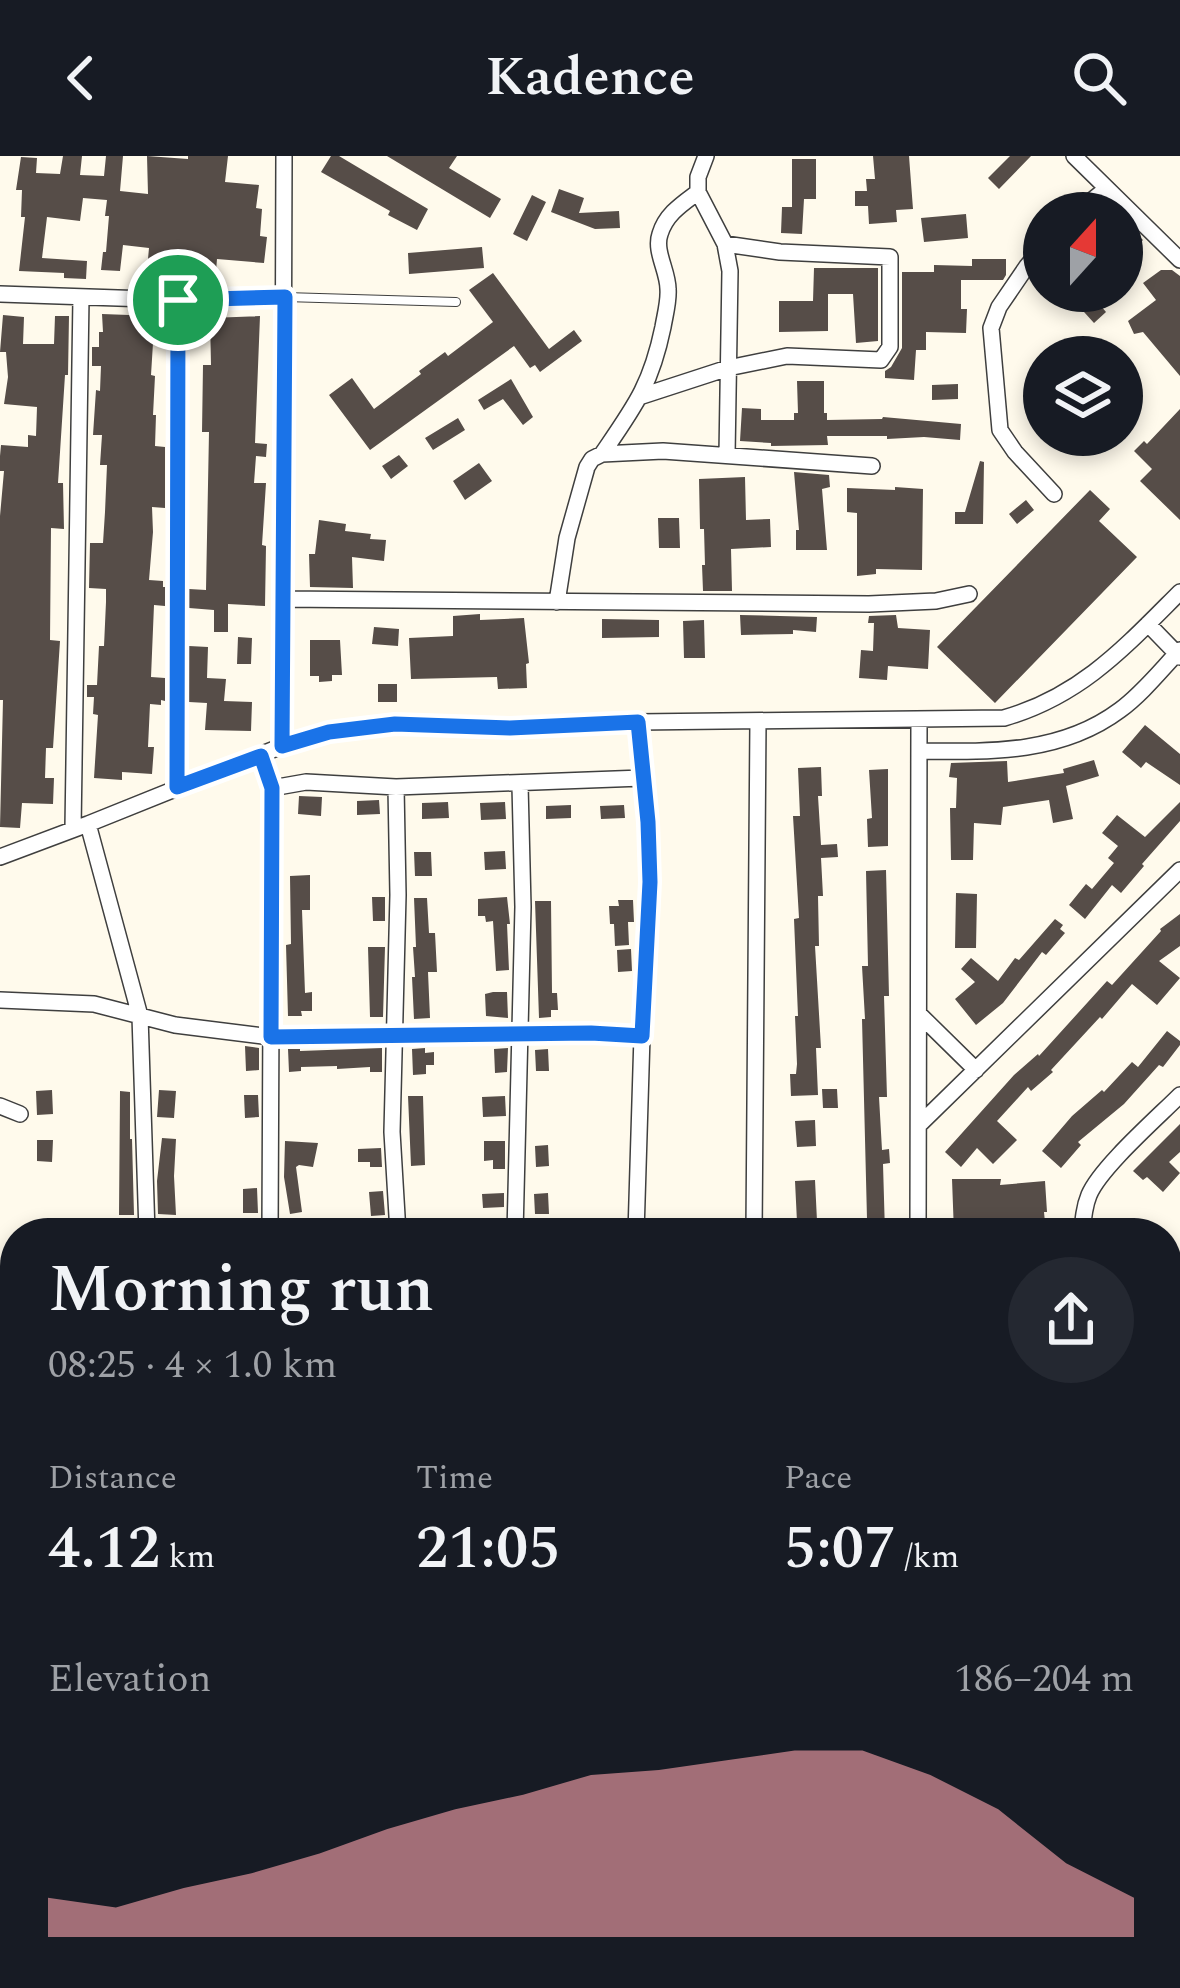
<!DOCTYPE html>
<meta charset="utf-8">
<style>
body{margin:0;font-family:Spectral,serif;background:#242831;color:#f1f3f6;height:100vh;display:flex;flex-direction:column;font-size:45px;white-space:nowrap}
*{box-sizing:border-box;margin:0}
p{font-size:39px;color:#9ea1a6}
.icon{flex:none;width:66px;height:66px;fill:none;stroke:currentColor;stroke-width:2;stroke-linecap:round;stroke-linejoin:round}
.map{position:relative;flex:1;overflow:hidden}
.details{position:absolute;left:0px;top:1062px;width:1182px;height:771px;display:flex;flex-direction:column;background:#171b24;border-radius:48px 48px 0 0;box-shadow:0 6px 18px #0003}
.details>*{flex:none}
.needle{width:78px;rotate:21deg}
.buttons{position:absolute;left:1023px;top:36px;display:grid;gap:24px}
.buttons a{display:grid;place-items:center;width:120px;height:120px;border-radius:50%;background:#171b24;box-shadow:0 6px 18px #0003;font-size:60px}
.pin{position:absolute;display:grid;place-items:center;width:102px;height:102px;color:#fff;margin:-51px;border:6px solid #fff;border-radius:50%;box-shadow:0 3px 12px #0007}
.round{display:grid;place-items:center;flex:none;width:126px;height:126px;border-radius:63px;background:#242831}
.headline{display:flex;align-items:center;justify-content:space-between;height:204px;padding:0 48px}
h1{font-size:66px;font-weight:600;line-height:90px}
.figures{display:grid;grid-template-columns:repeat(3,1fr);gap:18px;height:204px;padding:12px 48px}
.figures div{display:grid;align-content:center}
.figures b{font-size:60px;font-weight:600}
.figures small{font-size:33px;font-weight:400}
.figures p{font-size:33px}
.chart{height:336px;padding:24px 48px}
.chart p{display:flex;justify-content:space-between}
.chart svg{width:100%;height:216px;margin-top:12px;fill:#dd929b;opacity:.7}
header{display:flex;justify-content:space-between;align-items:center;height:156px;padding:0 48px;background:#171b24;font-size:54px;font-weight:600}
.map>svg:first-child{display:block}
.building{fill:#564d48}
.lines{fill:none;stroke-linecap:round;stroke-linejoin:round}
.lane-casing{stroke:#3f3f3f;stroke-width:10}
.street-casing{stroke:#3f3f3f;stroke-width:18}
.lane{stroke:#fff;stroke-width:8}
.street{stroke:#fff;stroke-width:15}
.route-casing{stroke:#fff;stroke-width:24}
.route{stroke:#1a73e8;stroke-width:15}
</style>
<header><svg class="icon" aria-label="back" viewBox="0 0 24 24"><path d="M15 5l-7 7 7 7"/></svg>Kadence<svg class="icon" aria-label="search" viewBox="0 0 24 24"><circle cx="10" cy="10" r="6"/><path d="M15 15l6 6"/></svg></header>
<div class="map">
<svg width="1180" height="1832" viewBox="0 0 1180 1832">
<rect width="100%" height="100%" fill="#fffaec"/>
<path class="building" d="M63,0H82L80,19L104,20L106,0H123L120,35L148,38L147,0L188,3V0H228L225,26L259,29L256,52L262,53L260,80L267,81L264,107L217,103L215,127L196,125L197,118L173,116L172,128L146,125L149,92L123,89L120,115L101,114L103,96H106L109,60H105L107,44L83,42L80,65L47,61L42,102L87,105L86,123L64,122V117L19,115L25,61H21L22,34H16L21,1L37,2L36,17L60,18Z
M331,0H339L428,53L417,74L388,59L390,55L321,16Z
M387,0H457L449,12L501,43L490,62Z
M873,0H909L913,53L896,54L897,66L869,68L868,50H855V35H867L866,23H875Z
M1010,0H1031L999,33L988,22Z
M792,3H816V43H804L802,78L781,77L782,51H792Z
M559,33L584,42L579,57L619,55L620,72L595,73L551,56Z
M532,39L546,46L527,85L513,78Z
M966,58L968,82L924,86L921,62Z
M1122,64L1143,84L1130,97L1122,88Z
M482,91L484,112L409,118L408,97Z
M972,103H1006V119L1003,124H961V153H967L966,177L926,176V194H916L914,224L885,222V215L891,211L902,192V116H934V109L972,110Z
M814,112H878V185L856,187L853,138H828V175L779,176V145H813Z
M1161,114H1172L1180,120V220L1143,176L1134,178L1128,165L1156,144L1143,127Z
M493,117L549,193L574,174L582,185L540,216L535,209L530,212L514,190L370,294L329,239L352,222L374,253L421,218L419,215L445,196L448,200L493,166L469,134Z
M1065,135H1088L1106,156L1094,167Z
M102,158L156,160V187H153L151,219L155,220L153,259H156L155,290L165,291V352L152,351L153,376L149,424L163,425V431H165V450L154,449L151,521L165,522V545L161,544V549L150,548L148,591H154L152,618L122,616V624L94,622L98,559L93,558L94,541H87V529H97L99,490H104L106,446V433L89,432L90,387H103L105,356L107,309H100L102,279H93L96,234L100,235L101,210H92V191H99V176H103Z
M3,159L24,161L23,188H54L55,160H69L68,219H65L58,327H63L64,373L51,372L50,484L60,485L53,592H46L45,622H54L53,648L22,647L20,672L0,671L3,544H0V360L4,315H0V300L1,289L28,291V279L36,280L37,251L4,248L8,221L6,196H0Z
M260,160L255,287L267,288L266,301L256,300L254,327H266L262,389L266,390L265,450L228,448V476H214V454L189,452V433L206,434L209,276H202L203,209H211L210,162Z
M511,223L533,261L523,269L503,243L484,254L478,244Z
M797,225H824V257H827V264L882,263L883,261L961,268L960,284L924,281L887,283V280H827L828,289L771,290V287L740,285L742,252L761,253V264H794V257H798Z
M958,228V243L932,244V229Z
M1180,253V364L1140,325L1152,313L1134,295L1144,285L1147,288Z
M458,262L465,274L433,294L425,282Z
M1066,279H1088L1095,286L1084,297Z
M399,299L408,310L391,323L382,310Z
M980,305L984,306L983,368H955V356H965Z
M479,307L492,325L465,344L453,325Z
M794,316L829,319L830,331L822,333L827,394H796V374H799Z
M745,321L746,364L770,363L771,391L731,393L732,435H703L702,409H705L704,373H700L699,323Z
M895,331L923,333L922,414L876,413V418L857,420V357L847,356V332L895,334Z
M1090,334L1110,353L1099,365L1137,401L995,547L937,491Z
M1026,344L1034,354L1017,368L1009,358Z
M658,362H679L680,392H659Z
M319,364L346,368L345,375L371,378L370,383L386,384L384,405L352,401L353,432L310,431L309,398H315Z
M480,458V464L524,462L529,507L526,508L527,532L498,533L497,521L411,523L409,482L453,480V460Z
M740,459L817,461L816,476L793,474V478L741,479Z
M896,459L898,472L930,474L928,513L888,510L887,524L859,522L861,494L873,495L874,467H868L869,460Z
M602,463L659,464V481L602,482Z
M704,464L705,502H684L683,465Z
M374,471L399,473L398,490L372,488Z
M238,481L252,482L251,508H237Z
M310,484H340L342,519H332V525L319,526V520H310Z
M189,490L208,491L207,522L226,523L224,545L252,546L251,575L205,574L207,547L189,546Z
M378,528H397V546H378Z
M1145,569L1180,598V629L1146,606L1141,612L1122,596Z
M1094,604L1099,620L1066,630L1073,663L1053,667L1049,644L1003,651L1001,669L974,667L973,704H951L950,652H956L957,622L949,621L951,607L1007,605L1008,626L1064,617L1063,613Z
M821,611L822,640H818L821,689L837,688L838,701L821,702L823,740H818L819,790H815L821,892H816L818,939L791,940L790,918H796L797,908L795,860H798L794,763L799,762L793,660H800L798,612Z
M888,613V690L868,691L867,663L872,662L869,614Z
M299,640L322,641L321,660L298,658Z
M379,644L380,658L357,659V645Z
M448,646L449,662L422,663V647Z
M505,646L506,663L481,664L480,647Z
M1180,646V665L1142,708L1144,710L1121,737L1112,729L1085,763L1069,749L1086,728L1092,733L1114,707L1108,702L1118,690L1102,677L1117,659L1145,681Z
M571,649V662L546,663V650Z
M624,649L625,662L601,663L600,650Z
M505,695L506,713L485,714L484,696Z
M414,696H431L432,720H415Z
M886,714L889,840H884L887,941H879L882,994L889,993L890,1007L883,1008L885,1077H786L785,1066H797L795,1025L815,1024L817,1065L867,1063L862,863H865L862,810H868L866,715Z
M310,719V754H302L305,837L312,836V855H301L302,860H288L286,789L291,788L290,720Z
M956,737L977,738L976,792H955Z
M372,741H385V765H373Z
M507,741L510,768H507L509,814L496,815L493,765L486,766L485,760H478V743Z
M414,742H427L429,777H435L437,816H428L430,862L414,863L412,821H415L413,791H416Z
M618,744H633L634,766H628L629,789L615,790L614,768H610L609,750H619Z
M535,745H551L552,837H557L558,854H551V861L539,862Z
M1180,758V790L1159,805L1180,822L1157,849L1132,828L1102,863L1100,861L1051,914L1053,916L1031,935L1028,931L997,965L1017,984L993,1008L977,992L961,1011L945,996L1014,919L1038,898L1039,900L1107,825L1112,829L1161,775L1160,773Z
M1055,763L1063,769L1060,773L1065,777L1046,799L1042,796L1003,847L976,869L955,843L975,826L961,813L971,802L998,825L1015,802L1019,804Z
M368,791H385L383,861H370Z
M631,793L632,815L618,816L617,794Z
M493,836H507L508,862L486,860L485,838Z
M1167,875L1180,885V889L1163,911L1159,909L1124,948L1078,986L1081,989L1061,1012L1042,995L1072,960L1102,934L1104,936L1132,906L1138,911Z
M245,890L259,892V914L246,915Z
M382,892V916H370V911L337,913V910L301,911V915L289,916L288,893H300V895Z
M425,892V897L434,896V909H426V918L413,919L412,893Z
M508,892L507,916L495,917L494,893Z
M548,893L549,915H536L535,894Z
M822,933H837L838,952H823Z
M52,934L53,958L37,959L36,935Z
M159,934L176,935L174,962L157,961Z
M120,935L130,936V983H132L134,1059H119Z
M244,939H258L259,961L245,962Z
M408,940H423L425,1009L411,1010Z
M505,940L506,960L483,961L482,941Z
M815,964L816,990L797,991L795,965Z
M1180,968V996L1169,1006L1180,1017L1163,1036L1147,1021L1143,1024L1133,1015Z
M162,982L176,983L174,1020L176,1059L158,1058L157,1025Z
M37,984H53L52,1006L37,1005Z
M285,985L318,987L313,1011L299,1009L296,1011L302,1056L290,1058L284,1021Z
M484,985H505V1013H493V1004L484,1005Z
M548,989L549,1010L536,1011L535,990Z
M381,992L382,1011H370V1006H358V993Z
M952,1023H1001L1000,1029L1045,1025L1047,1056H1044L1046,1077H954Z
M257,1032L258,1057H243V1033Z
M383,1035L385,1059L371,1060L369,1036Z
M504,1037V1051L483,1052L482,1038Z
M548,1037L549,1058H535L534,1038Z
M4,1687L15,1690V1722L0,1718Z
M0,1785L15,1790V1817L0,1813Z
M185,1818H210L214,1832H189Z"/>
<g class="lines">
<defs>
<path id="lane" d="M285,141L456,146"/>
<path id="street" d="M706,0L698,21V36L725,88L730,115L727,299
M1074,0L1180,104
M1076,57L1106,33
M1044,90L1027,110L999,151L991,172L1000,274L1015,296L1054,338
M0,138L177,144L285,141
M642,240L728,212L787,200L881,204L890,191V101L780,96L725,88
M602,298C635,250 651,229 663,171C665,159 669,145 668,133C668,115 654,95 660,78C666,58 682,48 698,36
M282,443L869,448L936,445L969,438
M557,446L567,382L587,311L592,303L602,298L663,295L872,310
M1148,468L1180,501
M282,590L284,0
M920,595C990,596 1061,598 1120,554C1142,538 1161,514 1180,494
M177,631V144
M396,631L398,739L392,976L398,1077
M88,668L140,860L147,1077
M73,673L81,141
M0,701L88,668L282,590L329,576L360,571L395,568L510,571L638,566L1004,562C1081,540 1125,491 1180,436
M0,844L94,848L175,869L271,881L591,877L642,880
M919,858L976,914
M0,950L20,958
M919,969L1180,714
M270,1077L272,632L306,626L396,631L642,622
M515,1077L523,751L520,629
M636,1077L642,880L650,726L648,666L638,566
M754,1077L758,565
M918,1077L919,565
M1082,1077C1083,1064 1084,1051 1089,1039C1100,1012 1157,962 1180,939
M1167,1192L1180,1193
M0,1324L15,1361
M0,1515L15,1518
M152,1818L155,1832
M745,1832V1818
M1175,1832L1180,1784"/>
</defs>
<use href="#lane" class="lane-casing"/>
<use href="#street" class="street-casing"/>
<use href="#lane" class="lane"/>
<use href="#street" class="street"/>
</g>
<g class="lines">
<defs>
<path id="route" d="M285,141L282,590L329,576L395,568L510,572L638,566L648,666L650,726L642,880L591,877L271,881L272,632L261,600L177,631L178,144Z"/>
</defs>
<use href="#route" class="route-casing"/>
<use href="#route" class="route"/>
</g>
</svg>
<div class="buttons">
<a><svg class="needle" viewBox="-14 -14 28 28"><path d="M0-13l5 13h-10z" fill="#e53935"/><path d="M0 13l5-13h-10z" fill="#9ea1a6"/></svg></a>
<a><svg class="icon" aria-label="layers" viewBox="0 0 24 24"><path d="M12 4l9 5-9 5-9-5zM3 14l9 5 9-5"/></svg></a>
</div>
<div class="pin" style="left:178px;top:144px;background:#1e9e55"><svg class="icon" aria-label="arrive" viewBox="0 0 24 24"><path d="M6 21V4h12l-3 4 3 4H6"/></svg></div>
<section class="details">
<div class="headline"><div><h1>Morning run</h1><p>08:25 · 4 × 1.0 km</p></div><a class="round"><svg class="icon" aria-label="share" viewBox="0 0 24 24"><path d="M12 15V3M7 8l5-5 5 5M5 13v7h14v-7"/></svg></a></div>
<div class="figures">
<div><p>Distance</p><b>4.12<small> km</small></b></div>
<div><p>Time</p><b>21:05</b></div>
<div><p>Pace</p><b>5:07<small> /km</small></b></div>
</div>
<div class="chart"><p><span>Elevation</span>186–204 m</p>
<svg viewBox="0 0 160 44" preserveAspectRatio="none"><path d="M0 44V36L10 38L20 34L30 31L40 27L50 22L60 18L70 15L80 11L90 10L100 8L110 6L120 6L130 11L140 18L150 29L160 36V44z"/></svg>
</div>
</section>
</div>
